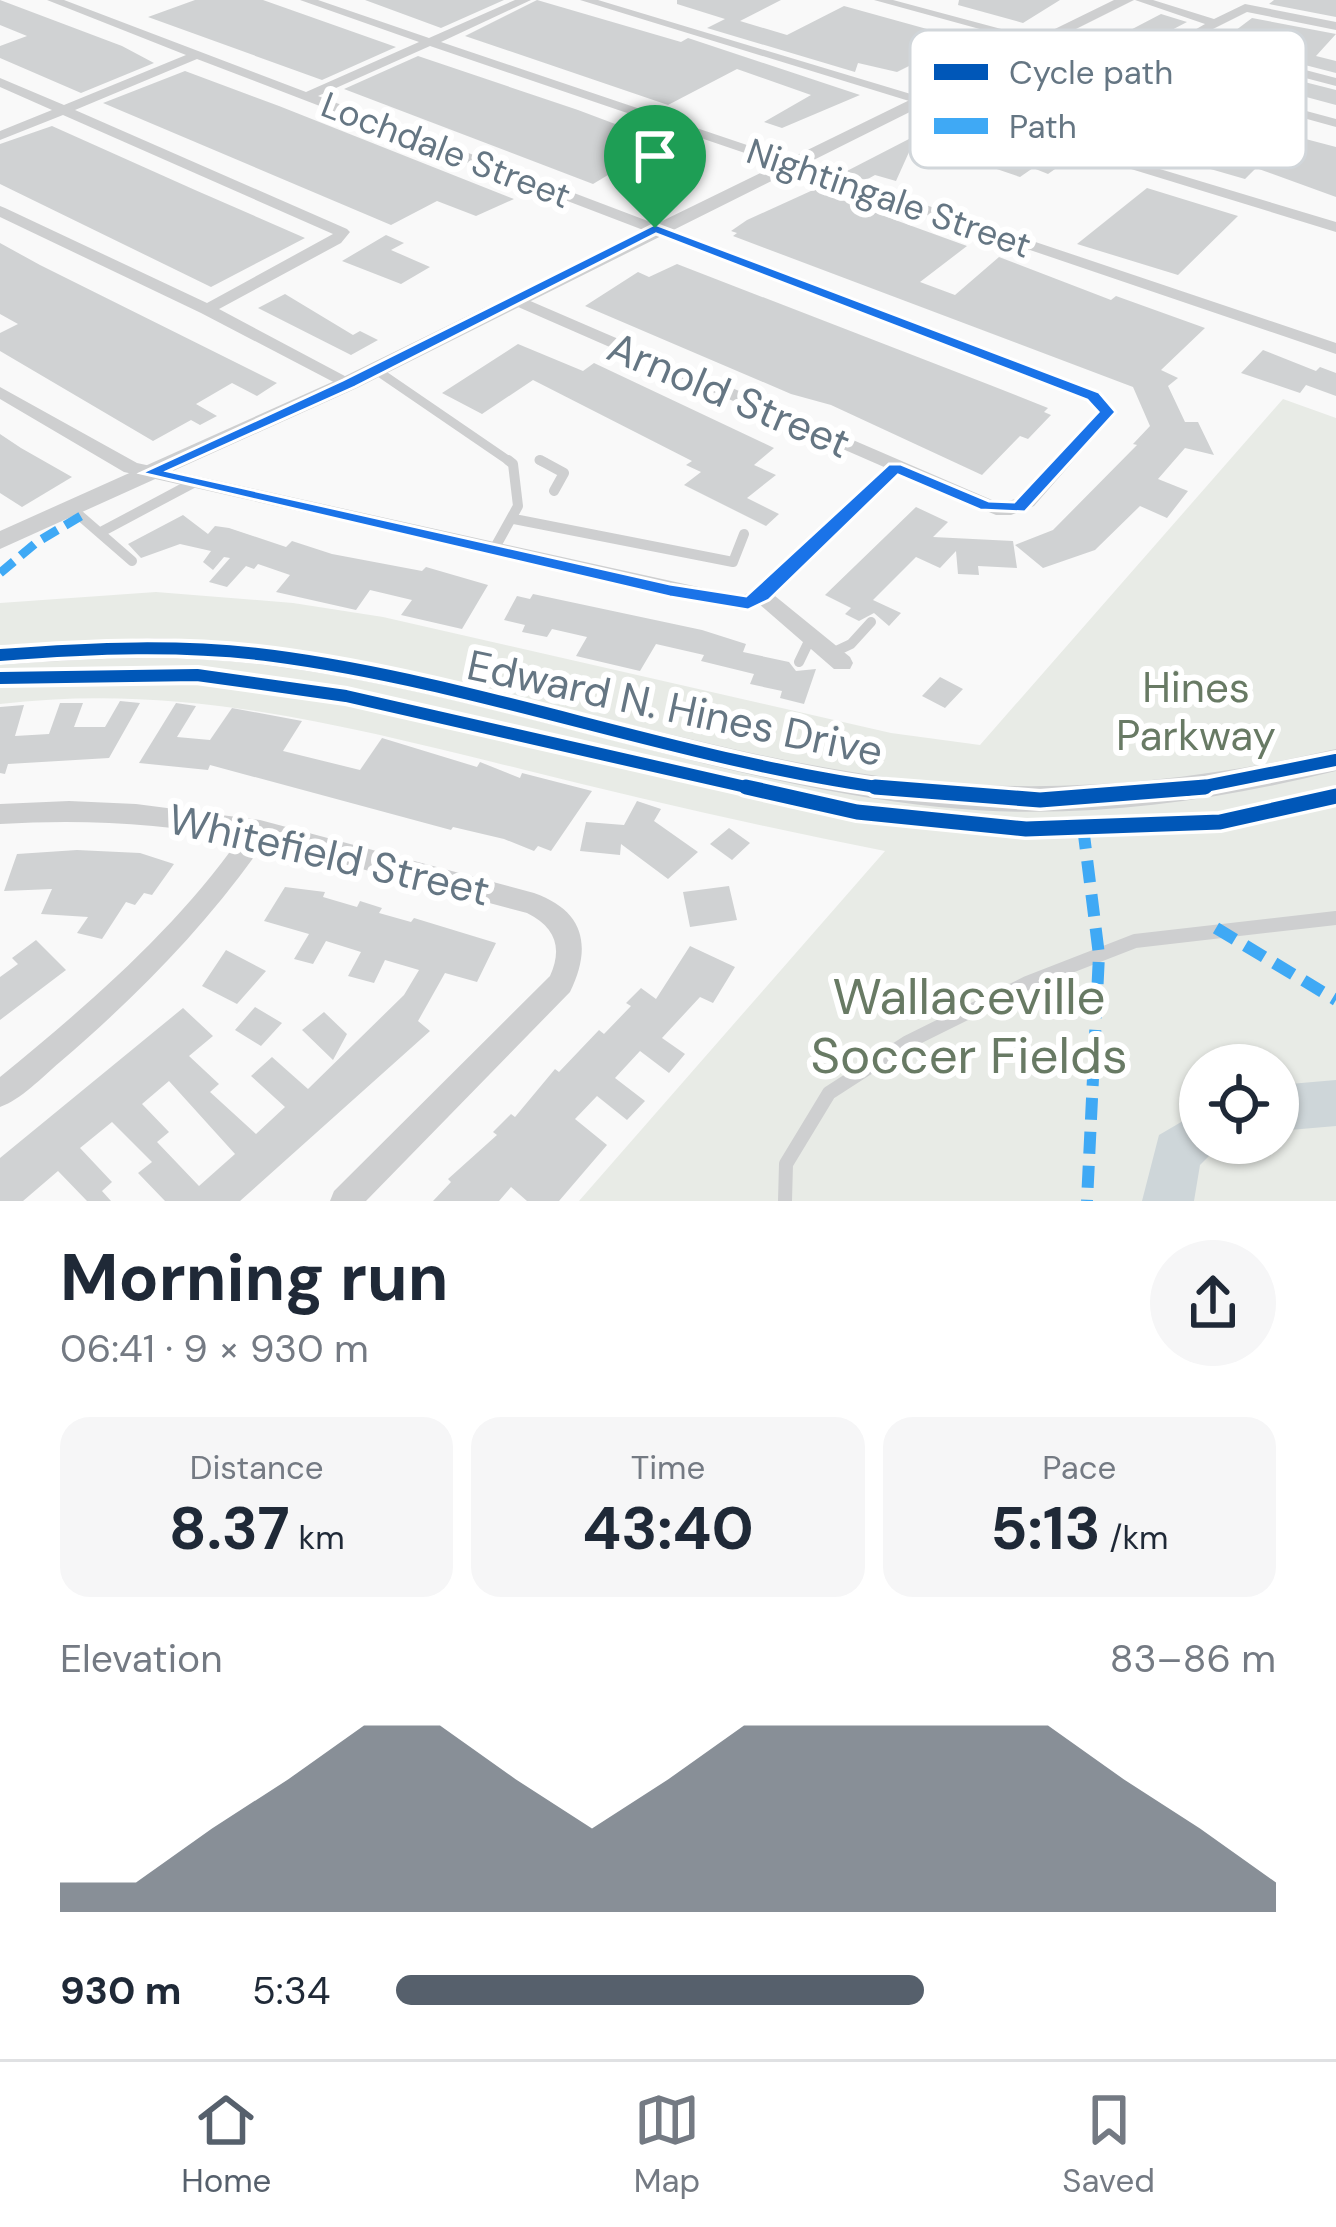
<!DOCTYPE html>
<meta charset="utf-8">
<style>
body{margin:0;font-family:"DM Sans",sans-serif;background:#f6f6f7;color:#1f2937;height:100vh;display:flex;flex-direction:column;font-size:45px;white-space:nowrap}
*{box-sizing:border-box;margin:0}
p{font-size:39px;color:#747a83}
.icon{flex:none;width:66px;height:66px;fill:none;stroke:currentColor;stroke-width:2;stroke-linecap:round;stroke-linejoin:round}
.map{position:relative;height:1201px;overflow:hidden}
.drawer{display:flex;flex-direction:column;background:#fff;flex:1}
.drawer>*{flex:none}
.buttons{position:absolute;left:1179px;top:1044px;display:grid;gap:24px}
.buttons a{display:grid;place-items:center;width:120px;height:120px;border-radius:50%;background:#fff;box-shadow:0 3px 9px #0004;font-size:60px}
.pin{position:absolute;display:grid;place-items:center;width:102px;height:102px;color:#fff;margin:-123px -51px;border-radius:50% 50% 50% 0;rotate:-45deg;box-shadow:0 0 12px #0007}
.pin .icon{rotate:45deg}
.round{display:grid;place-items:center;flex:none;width:126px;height:126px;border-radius:63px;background:#f6f6f7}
.summary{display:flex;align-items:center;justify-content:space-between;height:204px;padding:0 60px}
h1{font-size:66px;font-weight:700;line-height:90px}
.metrics{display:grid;grid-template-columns:repeat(3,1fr);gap:18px;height:204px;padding:12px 60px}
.metrics div{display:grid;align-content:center;border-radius:30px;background:#f6f6f7;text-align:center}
.metrics b{font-size:60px;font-weight:700}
.metrics small{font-size:33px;font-weight:400}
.metrics p{font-size:33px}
.chart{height:336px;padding:24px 60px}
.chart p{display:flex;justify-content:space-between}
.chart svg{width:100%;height:216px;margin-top:12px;fill:#56606c;opacity:.7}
ul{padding:0 60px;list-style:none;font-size:39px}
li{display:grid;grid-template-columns:192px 144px 1fr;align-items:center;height:90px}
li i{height:30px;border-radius:15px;background:#56606c}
.dock{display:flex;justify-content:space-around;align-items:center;height:168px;border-top:3px solid #e0e1e3;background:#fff;font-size:33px;color:#747a83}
.dock a{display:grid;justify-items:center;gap:6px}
.dock .active{color:#56606c}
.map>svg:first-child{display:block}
.green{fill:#e8ebe6;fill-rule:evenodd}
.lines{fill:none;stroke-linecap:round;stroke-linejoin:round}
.river{fill:#ced6d9;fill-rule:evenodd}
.building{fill:#d0d2d3;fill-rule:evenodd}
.service-far2{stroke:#cecfd0;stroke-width:9}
.service-far1{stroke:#cecfd0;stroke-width:10}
.service{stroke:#cecfd0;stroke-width:14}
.minor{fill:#cecfd0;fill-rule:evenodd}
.tertiary{fill:#cecfd0;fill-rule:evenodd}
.quiet-far1{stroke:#3fa9f5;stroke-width:9;stroke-dasharray:18 9;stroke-linecap:butt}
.quiet{stroke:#3fa9f5;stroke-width:12;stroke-dasharray:22 12;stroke-linecap:butt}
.cycleway-far1-casing{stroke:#fff;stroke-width:20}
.cycleway-casing{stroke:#fff;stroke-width:22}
.cycleway-far1{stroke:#0057b8;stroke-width:12}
.cycleway{stroke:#0057b8;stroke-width:15}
.route{fill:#1a73e8;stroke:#fff;stroke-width:3;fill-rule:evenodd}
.labels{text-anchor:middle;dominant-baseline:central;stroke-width:12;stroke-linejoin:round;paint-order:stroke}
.far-street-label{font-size:36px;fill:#657683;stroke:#fff}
.street-label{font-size:42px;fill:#657683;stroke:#fff}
.park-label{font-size:42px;fill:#687a64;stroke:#fff}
.near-park-label{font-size:51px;fill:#687a64;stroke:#fff}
.key{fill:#fff;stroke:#d1d6da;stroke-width:3}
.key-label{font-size:33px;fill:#657683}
</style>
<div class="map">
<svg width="1336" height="1201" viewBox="0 0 1336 1201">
<rect width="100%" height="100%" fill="#f9f9f9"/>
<path class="green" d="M1283,399L1336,418V1201H579L885,851C762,827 642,799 521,769C346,726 182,682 0,704V603L156,592L293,603L383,617L891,733L980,745ZM1200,1065H1278V1143H1200Z"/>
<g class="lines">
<path class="river" d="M1336,1080V1126L1278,1131V1085Z
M1200,1111V1143H1222L1200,1165L1194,1201H1142L1159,1135Z"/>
</g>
<path class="building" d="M0,0L122,46L154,63L81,93L0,58V46L27,36L0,25Z
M195,0H263L396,47L322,80L148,17Z
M365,0H504L441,28Z
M537,0L681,42L688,38L860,95L782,128L764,122L811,95L737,69L668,105L465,36Z
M677,0H781L740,21L787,35L844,6L963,39L897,72L858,63L855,72L707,28L725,19L677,4Z
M959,0H1060L1023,23L958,5Z
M1274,0H1336V17L1269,4Z
M1161,14L1187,22L1143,45L1117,37Z
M1252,18L1336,34L1316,56L1336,61V73L1219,43Z
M418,56L578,110L663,142L593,184L344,89Z
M1203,56L1336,90V105L1191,66Z
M185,71L279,106L514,199L476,216L437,201L391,225L103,103Z
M1203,107L1248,120L1209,152L1247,163L1279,132L1336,147V197L1256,168L1245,179L1134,147L1163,123L1178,127Z
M940,123L997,144L1065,162L1048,174L1033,168L1020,177L914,141L896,181L875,175L866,180L843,173Z
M52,126L195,190L305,238L211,287L0,184V144Z
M824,185L847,193L838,198L851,204L967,246L920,282L955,295L999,257L1111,300L1116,296L1205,328L1161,370L1178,378L1168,386L1185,422H1198L1214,455L1185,448L1158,479L1188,491L1167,518L1140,506L1095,550L1043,568L1015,545L1053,530L1137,445L1133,444L1150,426L1133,387L733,236L737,233L731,231L747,220Z
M1147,188L1238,216L1178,275L1077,244Z
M386,235L404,243L391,250L430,267L401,284L342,261Z
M0,243L40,265L277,383L257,396L232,383L196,404L217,416L200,425L191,420L153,441L0,351V333L18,324L0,314Z
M677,264L990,385L1048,408L1044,412L1051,415L1028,439L1020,436L982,475L831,405L791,394L585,306L638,272L649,277Z
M285,294L353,335L360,331L378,340L351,355L258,308Z
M518,344L583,371L594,363L774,448L754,465L776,475L747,498L779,514L766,526L684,485L701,472L686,465L692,461L533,380L482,414L442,393Z
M1263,350L1316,371L1320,367L1336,373V396L1306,385L1300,393L1241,373Z
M0,434L21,448L72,477L22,507L0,493Z
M916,507L948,522L933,537L1013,541L1017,568L978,566L979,575L958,574L956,551L940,568L916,557L873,600L901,613L889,626L874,613L859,621L845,614L851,608L825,595Z
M183,515L208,534L215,526L229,528L286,547L292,541L332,554L422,571L426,567L488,585L462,629L401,615L412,600L370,590L356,610L276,592L290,575L258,564L254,569L246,566L227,587L209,582L230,558L224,557L213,570L203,562L211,551L180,544L141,558L128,544Z
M533,594L702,630L746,644L743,652L789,662L796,671L816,669L804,704L780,698L782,691L750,684L754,674L701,661L704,655L656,644L640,671L576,656L587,637L552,629L547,637L522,632L525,625L504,620L517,596L530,599Z
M940,677L963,689L945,708L922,696Z
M120,701L140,703L109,758L8,764L5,774L0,773V707L24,705L15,736L49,734L60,703H83L74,727H105Z
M176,703L196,706L177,737L210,740L232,708L302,721L283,751L360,770L382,738L477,767L480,762L520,778L522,773L592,791L551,851L538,846L534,851L504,839L453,827L451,830L210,765L208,770L139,763Z
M637,801L661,809L654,821L698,852L668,879L621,844L620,855L580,851L586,822L624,825Z
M729,828L750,843L732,860L710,844Z
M77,850L140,853L174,864L152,895L144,893L135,905L126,902L102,939L77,933L88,917L41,914L52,889L4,891L17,854Z
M729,886L737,920L690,927L683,892Z
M285,887L325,892L323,897L357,907L360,901L382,908L379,913L411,922L414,918L496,943L477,982L445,973L418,1021L430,1031L240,1201H165L138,1173L152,1162L112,1122L80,1148L112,1182L102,1191L111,1201H87L58,1171L23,1201H0V1158L183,1008L213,1036L189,1056L219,1084L210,1092L256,1134L285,1107L251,1076L272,1057L308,1089L404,995L419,970L385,960L374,983L348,976L361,952L326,941L313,964L294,959L309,934L264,921ZM169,1081L235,1154L199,1186L157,1142L169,1132L142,1104Z
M36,940L66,970L0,1020V977L18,964L12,958Z
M690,946L735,967L713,1003L700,997L662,1038L685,1054L669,1073L640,1051L615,1078L645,1101L627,1120L597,1096L575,1119L607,1145L559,1201H527L511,1187L499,1201H433L451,1182L448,1179L497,1135L493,1132L511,1114L515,1117L555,1069L559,1072L599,1030L604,1034L631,1006L626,1003L641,988L656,999Z
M226,950L266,971L237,1004L202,986Z
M255,1007L282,1023L261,1046L235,1030Z
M324,1012L347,1034L333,1060L302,1030Z"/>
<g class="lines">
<path class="service-far2" d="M376,370L512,463
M539,460L546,463"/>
<path class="service-far1" d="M540,460L564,473L554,491
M71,508L132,561
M514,519L733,562L744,534
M101,532L193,483
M493,551L518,506L513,464L508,460
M832,653L851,644L871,622
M799,662L811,637"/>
<path class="service" d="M785,1201L786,1164L829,1093L908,1042L1027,983L1135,941L1336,918"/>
<path class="minor" d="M47,0H64L306,92L419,42L300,0H318L429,38L515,0H531L441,42L1336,343V354L430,46L318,96L1099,392L1116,412L1034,506L1011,515H996L899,474L775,596L850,657L853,663L850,669H834L759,604L739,610L124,472L0,399V387L137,463L739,596L755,591L884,467L509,303V297H521L999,503L1020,498L1097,412L1087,400L197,59L75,110L347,229L350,232L341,243L219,309L358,383L355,387H343L201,313L0,217V206L5,208L207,303L333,234L63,115L0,140V131L52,110L0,87V78L64,105L186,55Z
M580,0H598L1336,222V232Z
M874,0H893L1336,119V127Z
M1135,0H1153L1214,19L1245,4L1336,22V30L1247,12L1199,36L1213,46L1336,78V86L1205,52L1191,45L1186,35L1205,24Z
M69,801L136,804L260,820L534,893C585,911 592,947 570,992L366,1201H330L334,1191L550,976C563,947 555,927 527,913L264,843C206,926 137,996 60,1062C41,1078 22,1099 0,1107V1077C88,1005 174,931 240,838C160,823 82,819 0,824V804Z"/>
<path class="tertiary" d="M1114,0H1134L357,388L0,549V531L341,378Z
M154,638C395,645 622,736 858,773C1020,798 1177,786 1336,749V771C1206,803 1073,821 939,807C712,783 498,695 272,666C182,654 91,658 0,665V645Z"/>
<path class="quiet-far1" d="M0,573L37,542L81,516"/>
<path class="quiet" d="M1083,827L1099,955L1087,1201
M1216,928L1336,1000"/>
<defs>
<path id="cycleway-far1" d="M0,655C91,648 183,644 274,656C485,684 687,763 899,790
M0,678L197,675L346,696L759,790
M1185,790L1336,760"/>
<path id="cycleway" d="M746,787L857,812L1026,829L1220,822L1336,796
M875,787L1040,800L1205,787"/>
</defs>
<use href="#cycleway-far1" class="cycleway-far1-casing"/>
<use href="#cycleway" class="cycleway-casing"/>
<use href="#cycleway-far1" class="cycleway-far1"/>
<use href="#cycleway" class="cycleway"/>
</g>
<path class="route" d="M655,224L1099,392L1116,412L1025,512L980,510L898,475L769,600L748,610L670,597L141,473L343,380ZM656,234L1087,400L1098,412L1014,502L989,501L901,464H889L746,596L670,584L168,471L355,387Z"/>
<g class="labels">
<g class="far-street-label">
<text transform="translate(446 150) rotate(21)">Lochdale Street</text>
<text transform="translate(889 198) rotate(19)">Nightingale Street</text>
</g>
<g class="street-label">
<text transform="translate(729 395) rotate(23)">Arnold Street</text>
<text transform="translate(675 708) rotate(12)">Edward N. Hines Drive</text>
<text transform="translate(329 855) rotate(13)">Whitefield Street</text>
</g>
<g class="park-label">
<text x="1196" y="687">Hines<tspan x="1196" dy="48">Parkway</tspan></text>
</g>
<g class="near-park-label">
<text x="969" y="996">Wallaceville<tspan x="969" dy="59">Soccer Fields</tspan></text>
</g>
</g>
<rect x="910" y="30" width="396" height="138" rx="18" class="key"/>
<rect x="934" y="64" width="54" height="16" fill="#0057b8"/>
<rect x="934" y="118" width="54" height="16" fill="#3fa9f5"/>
<g class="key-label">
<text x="1009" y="84">Cycle path</text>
<text x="1009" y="138">Path</text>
</g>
</svg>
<div class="buttons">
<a><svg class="icon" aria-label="locate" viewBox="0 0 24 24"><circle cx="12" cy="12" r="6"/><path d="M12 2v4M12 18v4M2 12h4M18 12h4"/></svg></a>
</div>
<div class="pin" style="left:655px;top:228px;background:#1e9e55"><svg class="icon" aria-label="arrive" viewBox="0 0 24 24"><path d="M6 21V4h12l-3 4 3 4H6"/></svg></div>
</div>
<section class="drawer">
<div class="summary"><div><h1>Morning run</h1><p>06:41 · 9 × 930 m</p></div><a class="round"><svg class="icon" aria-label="share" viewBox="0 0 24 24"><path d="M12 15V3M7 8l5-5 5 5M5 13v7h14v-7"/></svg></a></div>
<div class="metrics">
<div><p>Distance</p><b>8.37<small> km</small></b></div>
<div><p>Time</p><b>43:40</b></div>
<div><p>Pace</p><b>5:13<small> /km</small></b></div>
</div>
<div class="chart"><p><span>Elevation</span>83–86 m</p>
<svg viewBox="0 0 160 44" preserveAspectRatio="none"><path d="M0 44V38L10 38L20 27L30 17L40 6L50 6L60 17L70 27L80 17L90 6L100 6L110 6L120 6L130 6L140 17L150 27L160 38V44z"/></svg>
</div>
<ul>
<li><b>930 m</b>5:34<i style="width:60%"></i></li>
</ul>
</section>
<nav class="dock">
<a class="active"><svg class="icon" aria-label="home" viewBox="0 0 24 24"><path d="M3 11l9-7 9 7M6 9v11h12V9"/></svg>Home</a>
<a><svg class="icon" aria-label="map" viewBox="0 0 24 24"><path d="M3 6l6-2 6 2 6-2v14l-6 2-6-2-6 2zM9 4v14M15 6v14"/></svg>Map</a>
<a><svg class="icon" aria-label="saved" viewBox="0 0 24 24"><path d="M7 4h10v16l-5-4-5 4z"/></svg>Saved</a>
</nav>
